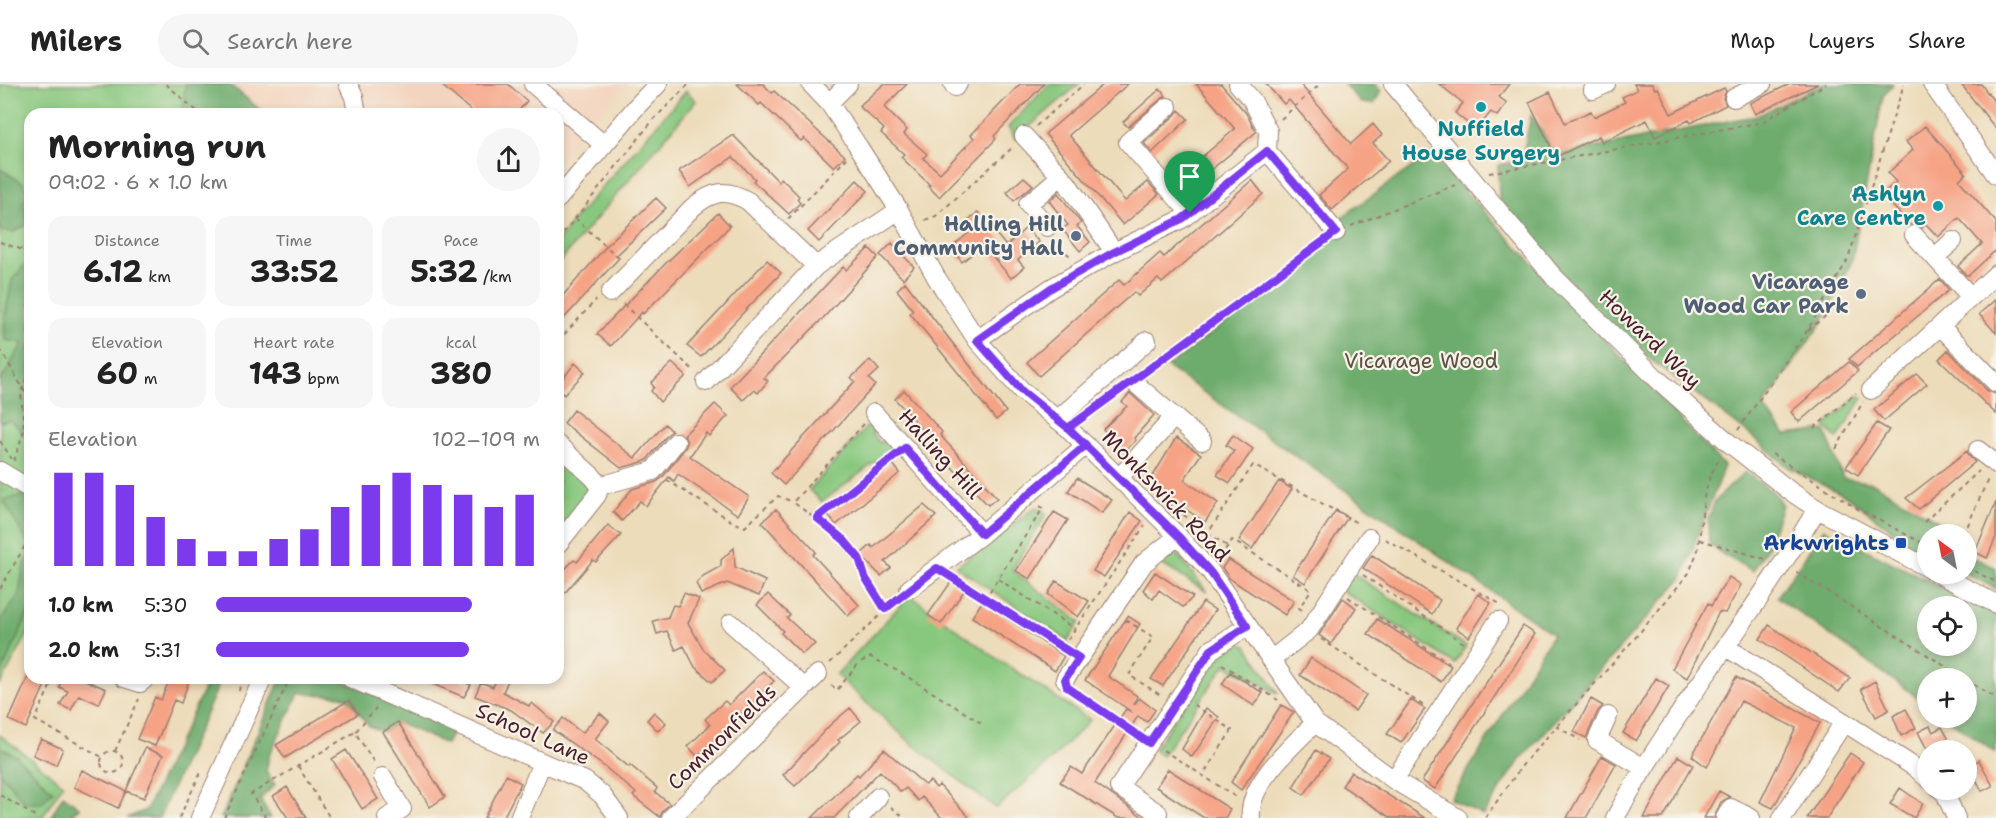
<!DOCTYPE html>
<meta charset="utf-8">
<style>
body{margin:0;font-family:"Shantell Sans",sans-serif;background:#f6f6f6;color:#222;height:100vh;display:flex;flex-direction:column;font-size:22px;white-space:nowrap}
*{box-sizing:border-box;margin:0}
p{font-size:20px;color:#767676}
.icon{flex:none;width:33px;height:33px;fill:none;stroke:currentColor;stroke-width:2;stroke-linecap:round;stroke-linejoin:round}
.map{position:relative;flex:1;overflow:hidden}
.drawer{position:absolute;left:24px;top:24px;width:540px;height:576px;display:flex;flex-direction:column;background:#fff;border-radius:18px;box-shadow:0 3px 9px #0003}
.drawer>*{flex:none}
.needle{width:39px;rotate:328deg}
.buttons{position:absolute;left:1917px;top:440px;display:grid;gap:12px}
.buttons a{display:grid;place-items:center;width:60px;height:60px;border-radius:50%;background:#fff;box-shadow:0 3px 9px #0003;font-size:30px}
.pin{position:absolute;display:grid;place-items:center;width:51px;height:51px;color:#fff;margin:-62px -26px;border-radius:50% 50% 50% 0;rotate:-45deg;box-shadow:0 0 6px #0007}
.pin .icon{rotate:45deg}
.round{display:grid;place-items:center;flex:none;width:63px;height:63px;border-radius:32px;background:#f6f6f6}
.head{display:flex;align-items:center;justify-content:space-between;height:102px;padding:0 24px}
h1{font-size:33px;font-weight:700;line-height:45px}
.stats{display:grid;grid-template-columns:repeat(3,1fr);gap:9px;height:102px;padding:6px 24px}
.stats div{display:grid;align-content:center;border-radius:15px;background:#f6f6f6;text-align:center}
.stats b{font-size:30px;font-weight:700}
.stats small{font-size:16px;font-weight:400}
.stats p{font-size:16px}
.chart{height:168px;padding:12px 24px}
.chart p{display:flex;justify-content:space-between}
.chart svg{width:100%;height:108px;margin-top:6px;stroke:#7c3aed;stroke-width:6}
ul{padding:0 24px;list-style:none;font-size:20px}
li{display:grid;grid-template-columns:96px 72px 1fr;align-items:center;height:45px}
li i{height:15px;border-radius:8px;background:#7c3aed}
header{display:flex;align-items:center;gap:36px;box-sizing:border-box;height:84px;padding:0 30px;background:#fff;border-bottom:2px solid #e0e0e0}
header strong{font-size:28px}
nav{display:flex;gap:33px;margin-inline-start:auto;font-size:21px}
.search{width:420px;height:54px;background:#f6f6f6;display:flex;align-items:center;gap:15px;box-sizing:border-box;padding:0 21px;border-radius:33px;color:#767676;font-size:22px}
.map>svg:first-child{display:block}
.built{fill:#f3d4be}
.green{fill:#88c77e;stroke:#697354;stroke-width:1.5}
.forest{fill:#6eac6d;stroke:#5c664c;stroke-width:1.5;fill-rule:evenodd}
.building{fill:#f6a385}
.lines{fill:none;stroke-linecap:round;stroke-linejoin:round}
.minor-casing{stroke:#9c7e72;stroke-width:20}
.path{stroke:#9c7e72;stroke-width:2;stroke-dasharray:4.5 4.5;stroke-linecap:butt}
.minor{stroke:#fff;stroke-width:18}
.path-bridge{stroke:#9c7e72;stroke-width:2;stroke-dasharray:4.5 4.5;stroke-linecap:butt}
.route-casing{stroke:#fff;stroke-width:12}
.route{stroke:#7c3aed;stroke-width:8}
.culture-dot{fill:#0f9aa8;stroke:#f7f3e8;stroke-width:2}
.service-dot{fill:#5c6f8a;stroke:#f7f3e8;stroke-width:2}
.transit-dot{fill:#1a4fb4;stroke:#f7f3e8;stroke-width:2}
.labels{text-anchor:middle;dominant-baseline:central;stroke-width:4.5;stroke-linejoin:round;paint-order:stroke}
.culture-label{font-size:21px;font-weight:bold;fill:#0d838f;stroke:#f7f3e8}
.service-label{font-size:21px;font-weight:bold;fill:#4e5e75;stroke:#f7f3e8;text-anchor:end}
.street-label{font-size:21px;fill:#4a1f2b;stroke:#f7f3e8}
.park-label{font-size:21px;fill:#5d5144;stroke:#f7f3e8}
.transit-label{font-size:21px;font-weight:bold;fill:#164399;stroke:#f7f3e8;text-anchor:end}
</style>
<header>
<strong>Milers</strong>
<div class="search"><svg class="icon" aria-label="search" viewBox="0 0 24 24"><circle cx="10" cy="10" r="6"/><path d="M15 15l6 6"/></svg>Search here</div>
<nav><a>Map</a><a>Layers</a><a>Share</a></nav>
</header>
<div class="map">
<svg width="1996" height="734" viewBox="0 0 1996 734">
<rect width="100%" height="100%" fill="#f7f3e8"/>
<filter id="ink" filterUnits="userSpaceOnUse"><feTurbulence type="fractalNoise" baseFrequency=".0167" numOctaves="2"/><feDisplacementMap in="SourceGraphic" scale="12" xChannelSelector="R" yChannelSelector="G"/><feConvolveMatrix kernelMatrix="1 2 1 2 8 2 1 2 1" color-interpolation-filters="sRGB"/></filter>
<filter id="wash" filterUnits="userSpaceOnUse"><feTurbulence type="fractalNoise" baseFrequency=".008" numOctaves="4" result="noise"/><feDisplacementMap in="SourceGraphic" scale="24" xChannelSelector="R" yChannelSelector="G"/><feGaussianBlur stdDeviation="1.35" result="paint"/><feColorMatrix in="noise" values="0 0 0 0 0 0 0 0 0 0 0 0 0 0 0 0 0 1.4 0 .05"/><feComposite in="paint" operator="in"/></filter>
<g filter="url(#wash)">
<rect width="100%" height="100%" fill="#eddcba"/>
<path class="built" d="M229,0H629L579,51L558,79V30H266Z"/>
<path class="green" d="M0,0H229L265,30H30V546L0,601Z
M1049,0H1079L1015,55L1008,43Z
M686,7L696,17L558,180V157L575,134Z
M1859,311L1863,314L1837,355L1825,342Z
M874,335L880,340L872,349L880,359L891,351L899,360L822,418L809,406Z
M558,369L592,403L558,455Z
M1036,423L1047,430L1012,486L1080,538L1068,557L956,483Z
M1171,468L1177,470L1207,508L1158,478Z
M1352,489L1466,562L1455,580L1341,506Z
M910,511L999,576L1090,636L1047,680L996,724L911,659L836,591Z
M1240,560L1247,562L1278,609L1225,581L1162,672L1154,666L1208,583L1219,570Z
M0,651L63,700L42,734H0Z"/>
<path class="forest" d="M186,0H229L265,30H185L181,28Z
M1344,0H1375L1381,7L1374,20L1361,19Z
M1823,0H1893L1883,12L1852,176L1827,231L1763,323L1786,351L1825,346L1843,394L1873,399L1960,450H1928L1927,470L1917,465L1848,413L1788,383L1748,349L1631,261L1551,180L1499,116L1498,81L1522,76L1531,31L1557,71L1759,31Z
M1430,70L1724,382L1682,494L1520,676L1483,731L1450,715L1553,550L1167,283L1321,165L1338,136Z
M0,85L23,99L28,109L24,118L28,140L14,148L0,147Z
M30,175V354L9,336L0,338V298L23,259L5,256V232L12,196Z
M1745,388L1774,409L1782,421L1768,462L1753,487L1724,471L1709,460L1708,436L1715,417Z
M30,410V463L3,416Z
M1824,445L1996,530V669L1945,633H1966V594H1928L1927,620L1777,513ZM1928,522H1966V561H1928Z
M30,468V526L0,592V538L19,510L23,485Z
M1967,471L1996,484V505L1965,489H1966Z
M202,594H222L159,734H127L146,726L204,605Z
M281,594H336L455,645L446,660L398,639L383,648L369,642L349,616L342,612L299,609L269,672L266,687L275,701L260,715L271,734H221Z
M0,663L16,672L53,707L41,719H25L10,700L0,690Z
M63,711L80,724L72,729L79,734H50Z"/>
<g id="blocks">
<path class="building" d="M440,0H508L527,17L516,30H475Z
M737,0H763L772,9L774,7L845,72L834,83L804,54L801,57L761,19L759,21Z
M884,0H907L884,23L907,46L904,50L927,70L923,74L940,89L974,54L971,51L1020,0H1044L994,52L996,55L939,113L928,102L930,101L901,73L904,70L881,49L884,45L859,22Z
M1104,0H1128L1069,51L1125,117L1148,98L1159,110L1123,141L1045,50Z
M1196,0H1221L1246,29L1256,48L1187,106L1177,94L1235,45Z
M1266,0H1300L1351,60L1373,40L1382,51L1373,59L1389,77L1332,126L1319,111L1348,85L1289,16L1284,20Z
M1439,0H1509L1499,13L1507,19L1497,32L1491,28L1476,46L1455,29L1463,19Z
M1634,0H1652L1655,5L1658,4L1671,30L1724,4L1726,7L1723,14L1726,21L1691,39L1689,36L1655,53L1647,36L1602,58L1599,52L1556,73L1529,18L1550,8L1565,39L1591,27L1594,33L1625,18L1622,13L1637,6Z
M1790,0H1818L1755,30L1750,19Z
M1961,0H1981L1996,20V45Z
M1160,5L1166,12L1161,15L1128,43L1123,38Z
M1179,26L1188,35L1152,69L1144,59L1175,31Z
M1925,42L1966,89L1959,96L1996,138V166L1969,191H1966L1958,182L1982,160L1959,134L1938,153L1926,140L1922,144L1917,140L1910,141L1882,110L1896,98L1888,89L1913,66L1906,58Z
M733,51L779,98L781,94L799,112L797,115L800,119L789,130L753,97L755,95L733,73L690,103L679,87Z
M1024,93L1033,101L1014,117L1007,108Z
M857,96L868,107L819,158L808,147Z
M1252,96L1263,110L1162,199L1158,195L1138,212L1134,208L1039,292L1027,278L1119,196L1124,201L1160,169L1164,173Z
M1058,109L1081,139L1077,142L1090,158L1080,167L1062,145L1068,141L1049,117Z
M656,114L666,124L616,172L619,174L558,241V217L611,157Z
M978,128L1006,162L1026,144L1039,158L1018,176L1024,183L1011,194L983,161L962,178L951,164L971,147L965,139Z
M718,129L730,142L643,230L642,228L611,262L597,250L665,180Z
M892,159L914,183L903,195L880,171Z
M869,164L878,173L827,230L764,294L768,297L758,309L754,306L743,316L730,303L843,183L846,186Z
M767,176L781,189L701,273L687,262Z
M1940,195L1949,206L1857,283L1849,275Z
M905,198L1006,328L996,336L910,229L913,226L897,206Z
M1996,215V249L1979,230Z
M1948,266L1988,307L1996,310V330L1939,275Z
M870,276L879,286L869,295L875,301L784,401L771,389L855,297L851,294Z
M1849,278L1858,287L1799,338L1791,328Z
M575,279L585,288L564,311L558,305V301Z
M672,279L686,292L660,318L651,307L654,303L651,299Z
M1917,290L1927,300L1884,337L1874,326Z
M904,306L942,348L940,351L997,414L988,421L929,359L931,355L895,315Z
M1130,309L1154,331L1134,354L1136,356L1124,368L1103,345L1127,322L1122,318Z
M715,320L728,332L709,352L706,349L690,372L749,413L738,431L678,390L674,397L669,393L646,422L640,417L622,437L613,428L632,405L656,398L662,394L685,364L687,359L684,351Z
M574,326L635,374L665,340L672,347L667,351L646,377L621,384L564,339Z
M1877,339L1889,346L1858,391L1846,383Z
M1233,351L1253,365L1230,399L1217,391L1234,367L1226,361Z
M1176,354L1201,370L1184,396L1218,419L1205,438L1148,400Z
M1967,367L1968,371L1975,378L1919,425L1906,414Z
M892,379L900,389L836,441L828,431Z
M1077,394L1112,416L1102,429L1068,407Z
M1279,397L1292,405L1252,465L1239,456Z
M1996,418V453L1987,474L1975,468Z
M924,421L936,432L885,478L891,484L881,492L860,471L871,461L873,464Z
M776,425L816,468L813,471L859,521L848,532L762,438Z
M1336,426L1348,433L1305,499L1293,491Z
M1054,428L1068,436L1030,495L1016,487Z
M1130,428L1142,437L1104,493L1093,487Z
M608,441L621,451L596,478L593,476L558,517V492L574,476L577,478Z
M734,464L735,483L765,497L759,512L727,499L701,510L696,499L703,492L721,482V476Z
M1372,471L1440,516L1432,530L1363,484Z
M1228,475L1294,517L1285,531L1230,495L1222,484Z
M1155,488L1193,513L1183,523L1159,506L1153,515L1143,506Z
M1729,493L1741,501L1725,529L1719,528L1687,594L1672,585L1708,519L1711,522Z
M1056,497L1089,517L1078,533L1048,510Z
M951,498L964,507L941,540L928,531Z
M684,509L699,515L688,539L704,566L725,586L712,598L695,583L684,562L676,566L667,547L657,550L653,537L668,533L673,521L678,522Z
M768,510L790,531L787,534L815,560L802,570L781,549L783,547L757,521Z
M1478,510L1491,519L1469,553L1456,544Z
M1343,514L1356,524L1331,560L1319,551Z
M982,518L1064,572L1055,587L972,533Z
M1203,518L1215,526L1163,602L1151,595Z
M1128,532L1140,540L1108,592L1137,612L1134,621L1139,614L1155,626L1147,638L1138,632L1095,699L1144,734H1118L1060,698L1071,683L1082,690L1126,625L1132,628L1085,596Z
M1377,535L1451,582L1441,598L1368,550Z
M1769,541L1850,594L1839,608L1760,555Z
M1523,542L1535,550L1435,705L1422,697Z
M1311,574L1366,611L1355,627L1300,591Z
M763,587L774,597L698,673L688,662L710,641L705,635L725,617L729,621Z
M1230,588L1263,609L1254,622L1222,600Z
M28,593L45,601L26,644L9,636Z
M1736,593L1820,639L1773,724L1760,718L1796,644L1741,617L1707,683L1692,672Z
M63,594H80L106,605L99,620L79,611L71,626L60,621L68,607L59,603Z
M170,594H190L181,619L174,616L155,662L137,655L155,613L161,616Z
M418,594H454L471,601L464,613Z
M497,594H509L503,608L529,622L532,619L554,638L543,649L511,626L475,612L481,598L493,603Z
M1656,594L1669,602L1636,657L1623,649Z
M1875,597L1889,626L1876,633L1861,605Z
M1591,615L1603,622L1598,627L1586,654L1574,648Z
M349,616L358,630L285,674L276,661Z
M1411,616L1425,625L1401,659L1387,650Z
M1281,621L1294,628L1241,706L1231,698Z
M850,624L861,637L838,656L840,658L795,702L783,691L830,641Z
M1206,624L1219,633L1192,673L1182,665Z
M1906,625L1916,644L1901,652L1893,632Z
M654,628L666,639L658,647L647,636Z
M600,629L609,637L595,655L629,683L630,681L657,704L655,708L670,720L663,726L660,733L633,712L636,709L605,683L553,646L563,634L582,649Z
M398,638L445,713L430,723L383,648Z
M1930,642L1933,648L1942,643L1948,654L1927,665L1918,648Z
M41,655L63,665L56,681L33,671Z
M145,664L163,671L144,714L126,707Z
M884,665L925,701L930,697L936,704L939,701L970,734H942L922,713L918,717L906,704L901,708L880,687L834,734H812L857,690L859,692Z
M346,666L378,715L362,725L332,675Z
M1316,666L1329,675L1304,711L1293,703Z
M1850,669L1863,678L1827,734H1807Z
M1602,672L1616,680L1586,734H1567Z
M1678,672L1693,681L1663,734H1644Z
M1979,676L1993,702L1982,707L1969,682Z
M1168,685L1230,725L1225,734H1204L1156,703Z
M82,686L126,707L118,724L74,703Z
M1351,688L1425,734H1391L1342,702Z
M506,691L521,699L503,734H484Z
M287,703L306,734H288L273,712Z
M1900,704L1923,720L1914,734L1890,720Z
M1719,707L1730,713L1721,718L1714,734H1704Z"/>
</g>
</g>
<g filter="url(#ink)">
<use href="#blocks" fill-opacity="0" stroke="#9c7e72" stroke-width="1.5"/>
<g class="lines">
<defs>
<path id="minor" d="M348,0L354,13L357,30
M533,0L604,61
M811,0L829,19L858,62L899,126L936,193L977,256L1022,307L1068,344L1178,452L1210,487L1315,639L1394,696L1458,734
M953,0L955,3L958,0
M1393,0L1553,192L1655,293L1729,359L1790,407L1817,425L1928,484
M1932,0L1996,91
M1593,6L1606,0
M1734,14L1762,0
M829,19L848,0
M1168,23L1128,58L1190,129
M1024,52L1067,99L1114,168
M1267,67L1336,148
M558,115L637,22L658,0
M1047,143L1028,120L1061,92
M1914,151L1971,213
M1935,173L1953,157
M610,209L693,123C713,107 726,104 748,117L816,182
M1940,242L1996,299
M977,256L1051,204L1114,168L1182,135L1267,67L1268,47L1252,16L1238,0
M706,298L816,182L899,126
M1136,300L1202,357
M1871,306L1996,190
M874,329L982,450
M1058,335L1147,257
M558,361L593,393L600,402L597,411L558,460
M1978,366L1996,380
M0,387L30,405
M1119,394L1174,333
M600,402L653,387L676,358
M1937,489L1996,520
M909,505L982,450L1086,361
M1726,563L1916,684L1928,695
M1272,575L1309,546L1369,454
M124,594L140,599L146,594
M350,594L585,697L602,711L619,734
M1065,595L1144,479L1178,452
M804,604L818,590
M1608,632L1597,656L1644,684
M383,693L402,725L387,734
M1394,696L1498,537
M1940,705L1945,709L1956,734
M200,734L263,594
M519,734L542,679
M671,734L804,604L731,539
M859,734L878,713
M1155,734L1158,729L1119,703L1211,566L1247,542
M1251,734C1247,700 1293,661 1315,639
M1615,734C1674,626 1754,531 1817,425
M1725,734L1731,724L1751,734
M1782,734L1844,638"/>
</defs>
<use href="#minor" class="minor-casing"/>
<path class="path" d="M166,0L193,24L202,30
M1281,35L1320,0
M1036,42L1084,0
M1489,89L1762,38L1826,0
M575,134L621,176
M788,135L847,74
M925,136L936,132L1012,64
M1351,142L1455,101
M558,156L654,35L689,0
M1053,156L1071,173
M0,158L23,166L30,162
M23,166L30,167
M623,220L695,288
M1808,246L1827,231
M558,257L596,216
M0,265L14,289
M1146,288L1323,158
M1105,317L1122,305
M864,340L793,418L844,456L859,474L865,493L885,524
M1814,344L1856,309
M1738,346L1807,247L1848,175L1904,0
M0,357L12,375
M1836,365L1863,318
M1772,370L1858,425L1928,462
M14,377L24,346L21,308L30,284
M667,396L733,438L745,443L778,412L793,418
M1169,420L1208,449L1253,381L1359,440
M817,434L892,374
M1924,438L1979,387
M1208,449L1227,462
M1964,450L1988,395
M1385,455L1500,520
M1700,456L1766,475
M1220,473L1232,456L1311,506L1299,524L1304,527
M1966,483L1996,498
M1796,488L1964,594
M1363,491L1465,560
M952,494L1067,566
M998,495L1075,545
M0,505L30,453
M1348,513L1451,580
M985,515L1043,424L1040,422
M1126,536L1153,553L1129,591L1162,612
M1321,555L1424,622
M1063,563L1145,441
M830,579L897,515
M1222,580L1278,616
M54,594L35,636L102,673
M1966,596L1996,614
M831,601L837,606L859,579L871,573L903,590L983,640
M239,607L241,594
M1075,608L1137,651
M1194,621L1232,646L1203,691
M1556,642L1580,656
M356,647L376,624
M1163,666L1236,713
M101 678a11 11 0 1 1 22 0a11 11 0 1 1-22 0Z
M115,667L139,615
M298,682L330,734
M0,711L38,734
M891,723L905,734
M179,734L201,688
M224,734L290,594
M266,734L251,710L355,648L375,680
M1485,734L1524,679L1636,553L1689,489L1698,466L1704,413L1710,392L1720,373"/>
<use href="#minor" class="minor"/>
<path class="path-bridge" d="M14,289L30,317"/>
</g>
</g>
<g class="lines" filter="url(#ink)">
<defs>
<path id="route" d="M1190,129L1182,135L1114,168L1051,204L977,256L1022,307L1068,344L1086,361L982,450L905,364L817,434L844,456L859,474L865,493L885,525L937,484L1079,574L1065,595L1067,603L1149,659L1211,566L1247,542L1211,489L1178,452L1068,344L1336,148L1267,67L1190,129"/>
</defs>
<use href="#route" class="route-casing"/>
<use href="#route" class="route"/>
</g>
<g class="culture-dot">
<circle cx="1481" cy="23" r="6"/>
<circle cx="1938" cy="122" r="6"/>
</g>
<g class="service-dot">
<circle cx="1076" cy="152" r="6"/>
<circle cx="1861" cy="210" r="6"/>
</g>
<rect class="transit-dot" x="1895" y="453" width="12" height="12" rx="3"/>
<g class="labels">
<g class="culture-label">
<text x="1481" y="45">Nuffield<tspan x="1481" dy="24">House Surgery</tspan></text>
<text x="1926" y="110" text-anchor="end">Ashlyn<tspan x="1926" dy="24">Care Centre</tspan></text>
</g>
<g class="service-label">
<text x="1064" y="140">Halling Hill<tspan x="1064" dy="24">Community Hall</tspan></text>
<text x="1849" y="198">Vicarage<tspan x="1849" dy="24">Wood Car Park</tspan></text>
</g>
<g class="street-label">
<text transform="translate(1650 255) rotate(44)">Howard Way</text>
<text transform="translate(940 370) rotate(48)">Halling Hill</text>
<text transform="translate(1166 412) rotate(46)">Monkswick Road</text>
<text transform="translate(533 650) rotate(24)">School Lane</text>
<text transform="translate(722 653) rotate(-44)">Commonfields</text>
</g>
<g class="park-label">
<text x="1421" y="277">Vicarage Wood</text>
</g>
<g class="transit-label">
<text x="1889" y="459">Arkwrights</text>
</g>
</g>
</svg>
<div class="buttons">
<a><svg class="needle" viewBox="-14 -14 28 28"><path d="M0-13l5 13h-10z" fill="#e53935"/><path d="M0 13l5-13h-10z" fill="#767676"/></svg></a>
<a><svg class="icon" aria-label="locate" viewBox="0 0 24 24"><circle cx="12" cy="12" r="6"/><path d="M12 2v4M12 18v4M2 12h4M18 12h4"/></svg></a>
<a>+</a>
<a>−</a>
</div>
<div class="pin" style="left:1190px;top:129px;background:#1e9e55"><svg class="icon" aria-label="arrive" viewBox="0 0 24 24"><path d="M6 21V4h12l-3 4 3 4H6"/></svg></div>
<section class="drawer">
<div class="head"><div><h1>Morning run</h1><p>09:02 · 6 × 1.0 km</p></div><a class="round"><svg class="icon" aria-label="share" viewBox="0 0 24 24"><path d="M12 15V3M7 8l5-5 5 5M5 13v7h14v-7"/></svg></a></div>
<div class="stats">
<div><p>Distance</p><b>6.12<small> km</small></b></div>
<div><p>Time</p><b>33:52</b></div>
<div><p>Pace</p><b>5:32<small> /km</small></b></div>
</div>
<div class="stats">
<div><p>Elevation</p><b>60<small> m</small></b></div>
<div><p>Heart rate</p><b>143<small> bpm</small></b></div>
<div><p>kcal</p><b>380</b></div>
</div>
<div class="chart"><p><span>Elevation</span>102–109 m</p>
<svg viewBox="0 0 160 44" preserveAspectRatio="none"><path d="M5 44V6M15 44V6M25 44V11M35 44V24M45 44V33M55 44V38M65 44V38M75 44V33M85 44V29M95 44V20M105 44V11M115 44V6M125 44V11M135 44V15M145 44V20M155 44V15"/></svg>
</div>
<ul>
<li><b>1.0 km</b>5:30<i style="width:79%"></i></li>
<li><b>2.0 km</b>5:31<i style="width:78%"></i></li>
</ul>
</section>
</div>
